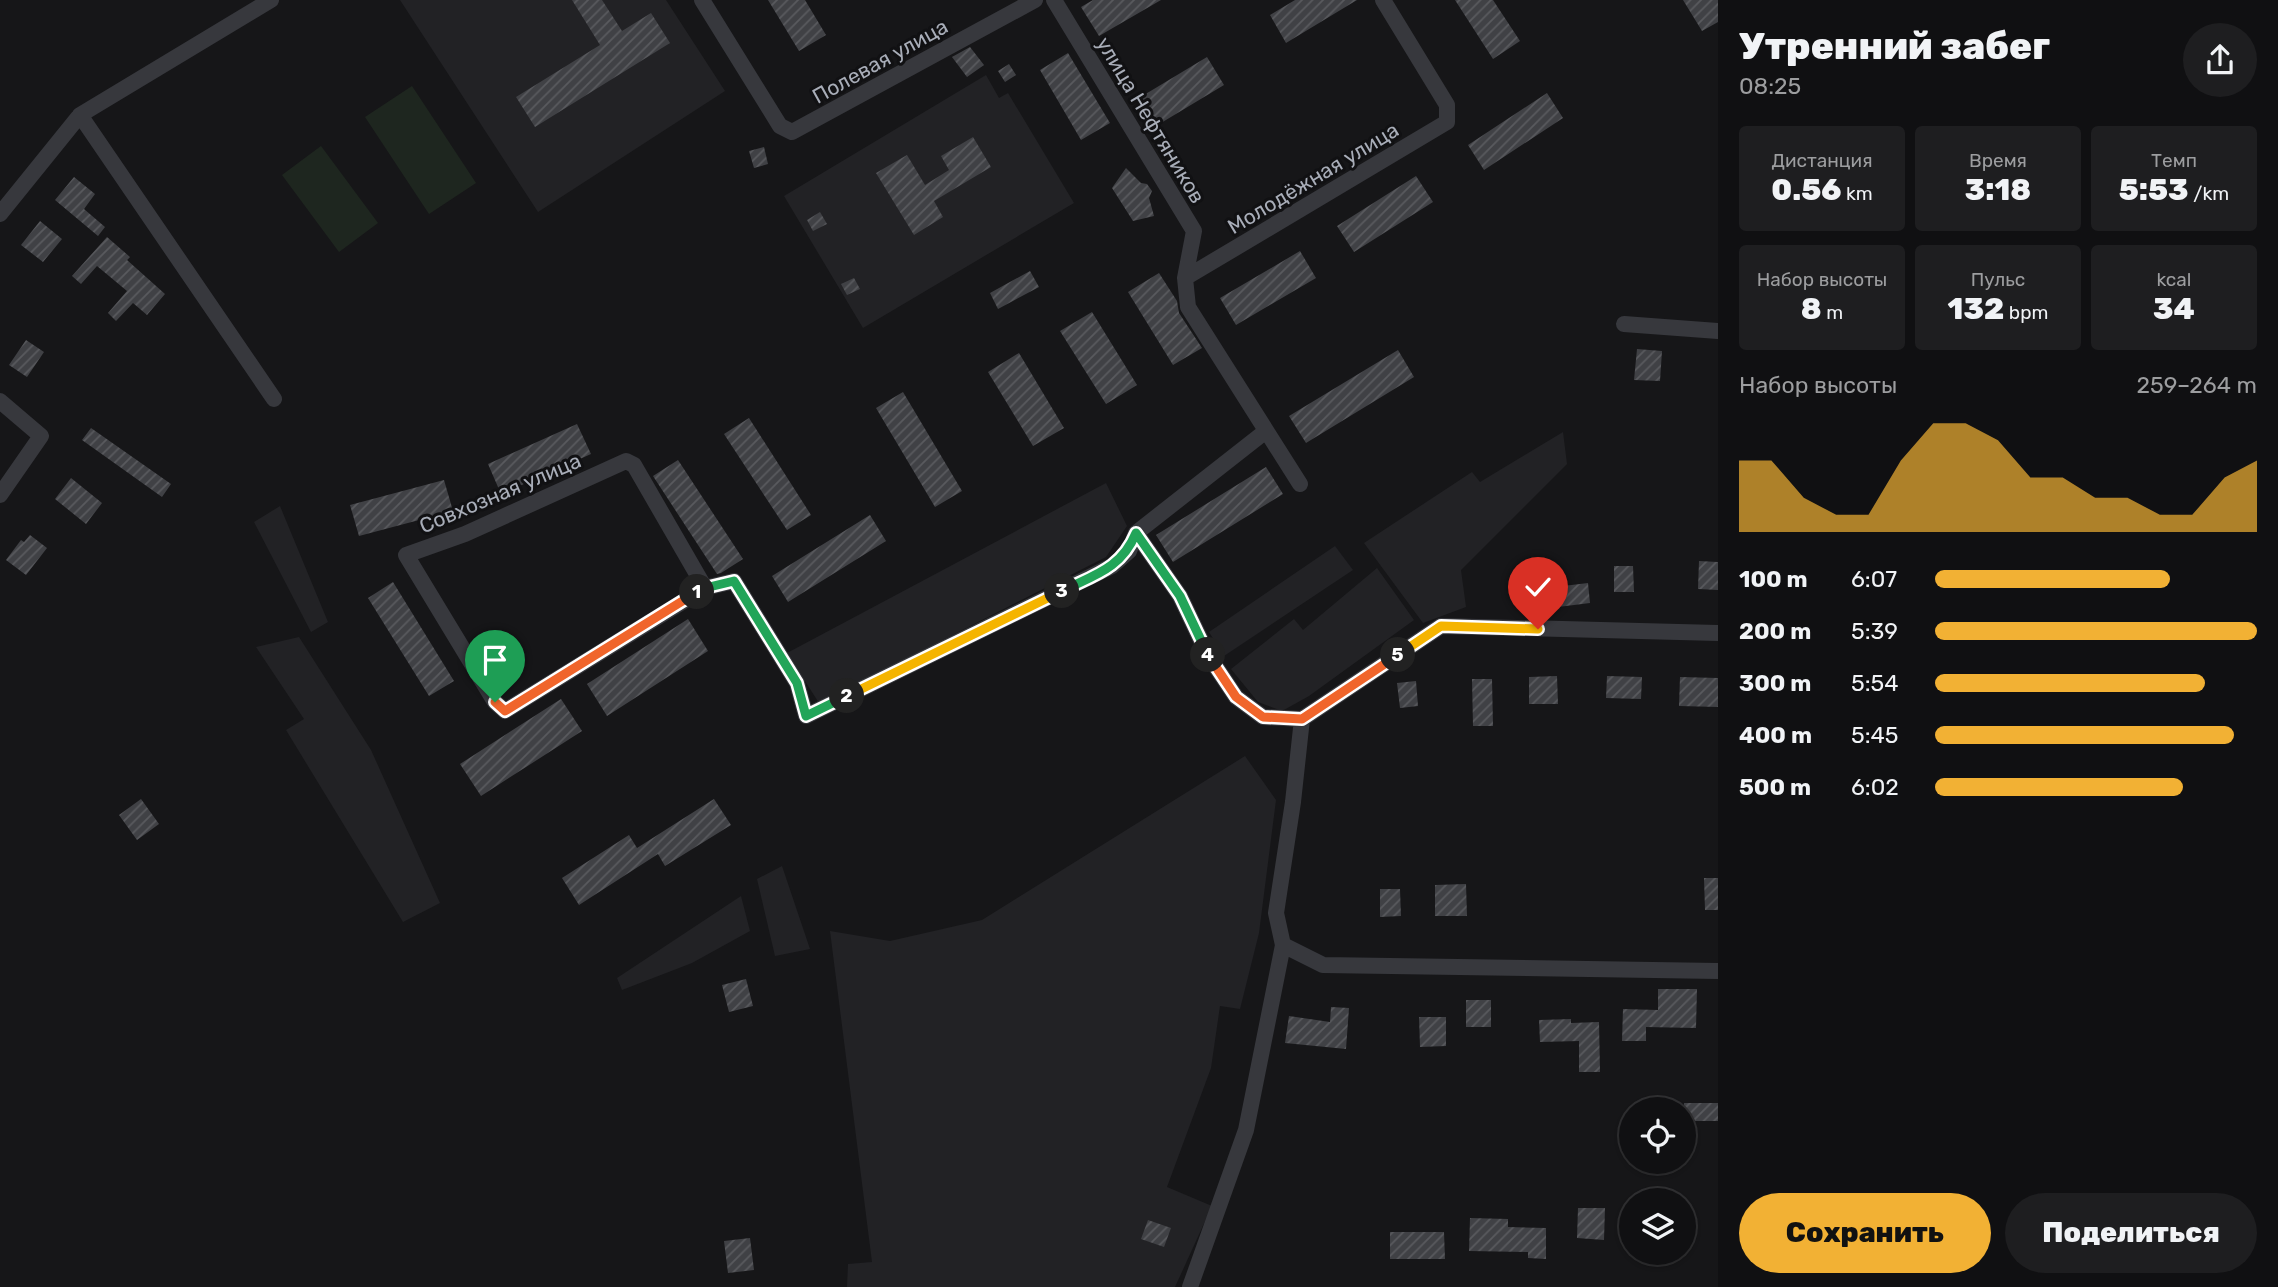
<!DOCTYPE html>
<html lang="ru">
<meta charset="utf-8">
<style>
body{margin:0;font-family:Rubik,sans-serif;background:#1e1e20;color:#f1f3f6;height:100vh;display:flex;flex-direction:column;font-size:26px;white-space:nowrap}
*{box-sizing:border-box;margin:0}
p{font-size:23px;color:#9c9d9f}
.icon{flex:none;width:38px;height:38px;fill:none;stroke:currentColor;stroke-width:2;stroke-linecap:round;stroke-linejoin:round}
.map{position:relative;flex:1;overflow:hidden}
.side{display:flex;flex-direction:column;background:#101012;width:560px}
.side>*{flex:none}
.controls{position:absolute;left:1619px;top:1097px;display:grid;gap:14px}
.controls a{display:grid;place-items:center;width:77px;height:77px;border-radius:50%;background:#101012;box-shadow:0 2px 5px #0004,0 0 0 2px #303032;font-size:35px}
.pin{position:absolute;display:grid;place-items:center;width:60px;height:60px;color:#fff;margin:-72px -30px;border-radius:50% 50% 50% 0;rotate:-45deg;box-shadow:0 0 7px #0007}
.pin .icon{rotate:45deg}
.km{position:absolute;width:35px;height:35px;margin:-18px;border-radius:50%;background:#222;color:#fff;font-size:19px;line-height:35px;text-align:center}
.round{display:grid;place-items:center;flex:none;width:74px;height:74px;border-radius:37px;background:#1e1e20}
.summary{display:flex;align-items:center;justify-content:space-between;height:119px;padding:0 21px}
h1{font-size:38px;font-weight:800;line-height:52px}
.figures{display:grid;grid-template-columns:repeat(3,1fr);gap:10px;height:119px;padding:7px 21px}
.figures div{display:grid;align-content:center;border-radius:7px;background:#1e1e20;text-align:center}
.figures b{font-size:30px;font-weight:800}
.figures small{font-size:19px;font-weight:400}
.figures p{font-size:19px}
.chart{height:196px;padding:14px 21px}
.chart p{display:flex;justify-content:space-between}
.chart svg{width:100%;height:126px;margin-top:7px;fill:#f2b134;opacity:.7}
.cta{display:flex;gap:14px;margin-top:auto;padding:14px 21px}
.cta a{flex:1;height:80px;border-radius:42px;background:#f2b134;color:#111;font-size:28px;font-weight:800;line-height:80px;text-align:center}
.cta a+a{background:#1e1e20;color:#f1f3f6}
ul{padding:0 21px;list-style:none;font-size:23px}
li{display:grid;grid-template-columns:112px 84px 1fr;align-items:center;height:52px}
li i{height:18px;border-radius:9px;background:#f2b134}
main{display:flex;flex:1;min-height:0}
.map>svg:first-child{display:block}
.built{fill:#222225}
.pitch{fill:#1e261f}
.building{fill:url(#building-hatch)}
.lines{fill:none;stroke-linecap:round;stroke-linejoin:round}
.minor{stroke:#37383d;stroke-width:16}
.split-1-casing{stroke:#fff;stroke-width:14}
.split-2-casing{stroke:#fff;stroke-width:14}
.split-3-casing{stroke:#fff;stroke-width:14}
.split-4-casing{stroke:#fff;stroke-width:14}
.split-5-casing{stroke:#fff;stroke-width:14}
.split-6-casing{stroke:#fff;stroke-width:14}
.split-1{stroke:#f0652b;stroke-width:9}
.split-2{stroke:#22a559;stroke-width:9}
.split-3{stroke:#f5b400;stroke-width:9}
.split-4{stroke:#22a559;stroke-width:9}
.split-5{stroke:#f0652b;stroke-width:9}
.split-6{stroke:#f5b400;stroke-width:9}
.labels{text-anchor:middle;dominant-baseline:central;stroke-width:6;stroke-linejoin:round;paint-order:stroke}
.street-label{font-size:21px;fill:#a8adb8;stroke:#111113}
</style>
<main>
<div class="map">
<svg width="1718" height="1287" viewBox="0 0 1718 1287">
<defs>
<pattern id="building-hatch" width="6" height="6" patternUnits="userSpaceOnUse" patternTransform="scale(1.75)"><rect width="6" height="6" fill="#404145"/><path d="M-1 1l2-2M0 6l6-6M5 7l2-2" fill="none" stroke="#595a5e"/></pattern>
</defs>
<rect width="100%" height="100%" fill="#161618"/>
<path class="built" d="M400,0H666L725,91L538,212Z
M986,75L999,98L1008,93L1074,203L863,328L784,196Z
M1563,432L1567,464L1461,570L1466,607L1423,623L1364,543L1472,472L1480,482Z
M1106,483L1127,526L1106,557L819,703L787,653Z
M280,506L328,622L311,632L254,522Z
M1335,546L1353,570L1224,656L1209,632Z
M1377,568L1414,620L1309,696L1282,711L1258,702L1231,669L1294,619L1303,630Z
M299,637L371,750L440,903L403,922L286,730L304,719L256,647Z
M1245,756L1276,800L1259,933L1240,1009L1220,1006L1211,1068L1167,1187L1212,1206L1175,1287H847L848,1264L872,1262L830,931L890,941L982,920Z
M782,866L810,949L775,956L757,879Z
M741,896L750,931L692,963L622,990L617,978Z"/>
<path class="pitch" d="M412,86L476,183L429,214L365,117Z
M321,146L378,223L339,252L282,175Z"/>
<path class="building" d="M572,0H602L622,31L651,13L670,43L535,127L516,97L600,45Z
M768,0H805L826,35L799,51Z
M1093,0H1161L1099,36L1081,7Z
M1295,0H1357L1286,43L1270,15Z
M1455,0H1493L1520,41L1493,59Z
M1683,0H1718V22L1702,31Z
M970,47L984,65L967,77L952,57Z
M1068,53L1110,123L1081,140L1040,70Z
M1207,57L1224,85L1156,126L1139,98Z
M1009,64L1016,75L1005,82L998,71Z
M1547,93L1563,118L1484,170L1468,145Z
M973,137L991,167L934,201L943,217L914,235L876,173L907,155L925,185L949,170L941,156Z
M764,147L768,164L754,168L749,151Z
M1126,168L1141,183L1147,184L1152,191L1149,198L1154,216L1133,221L1112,188Z
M1416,176L1433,202L1354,252L1337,226Z
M74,177L95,194L84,209L105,227L98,236L55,200Z
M820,212L827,224L813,231L807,220Z
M40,221L62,239L43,262L21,245Z
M107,237L130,257L127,260L165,294L147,315L133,303L116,321L108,313L127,291L97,266L81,284L72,276Z
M1300,251L1316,278L1236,325L1220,298Z
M1030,271L1039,287L998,309L990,293Z
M1159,273L1177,301L1179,313L1202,348L1173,365L1128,292Z
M854,278L860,289L847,295L841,284Z
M1092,312L1137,385L1106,404L1060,331Z
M26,340L44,352L27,377L9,365Z
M1637,349L1662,351L1660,381L1634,380Z
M1398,350L1414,377L1306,443L1289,416Z
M1019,353L1064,428L1033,446L988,372Z
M903,392L962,491L935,507L876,408Z
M749,418L811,515L787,530L724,434Z
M577,424L591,454L501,494L488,464Z
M91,428L171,484L162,497L82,440Z
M678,460L743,559L721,573L717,574L653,476Z
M1266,467L1283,494L1173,562L1156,535Z
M71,478L102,503L86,524L55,499Z
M444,480L453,511L359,536L350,505Z
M870,515L886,541L788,602L772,576Z
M30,535L47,548L26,575L6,560L21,540L24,542Z
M1699,561L1718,562V590L1698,589Z
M1614,566H1633L1634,592H1614Z
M393,582L454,681L429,696L368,598Z
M1588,583L1590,603L1558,607L1555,587Z
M688,619L708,651L607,716L587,684Z
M1557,676L1558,704H1529V677Z
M1607,676L1642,677L1641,699L1606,698Z
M1680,677L1718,678V707L1679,706Z
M1472,679H1492L1493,726H1473Z
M1416,681L1418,706L1400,708L1397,683Z
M561,699L582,731L481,796L460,764Z
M141,799L159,824L137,840L119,815Z
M714,799L731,825L665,866L658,854L579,905L562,878L629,835L637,848Z
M1704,878H1718V910H1705Z
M1466,884L1467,916H1435V885Z
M1380,889H1400L1401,916L1380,917Z
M746,979L753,1006L729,1012L722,985Z
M1658,989H1697L1696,1028L1646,1027V1041H1622L1623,1009L1658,1010Z
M1466,1000H1491V1027H1466Z
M1331,1007L1349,1008L1346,1049L1285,1043L1289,1016L1330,1022Z
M1419,1017H1446V1046L1420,1047Z
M1571,1019V1023L1599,1022L1600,1072H1579V1041L1540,1042L1539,1020Z
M1684,1103H1718V1121H1684Z
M1578,1208H1605L1604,1240L1577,1238Z
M1470,1218L1508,1219V1227L1546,1228V1259L1528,1258V1252L1469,1251Z
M1148,1220L1171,1228L1164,1247L1141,1239Z
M1390,1232H1444L1445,1259H1390Z
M750,1238L754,1270L728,1273L724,1241Z"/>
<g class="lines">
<path class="minor" d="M702,0L780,126L792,132L1035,0
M1054,0L1194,231L1185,278L1188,307L1300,484
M80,115L274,399
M0,214L80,115L271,0
M1185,278L1447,122V105L1383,0
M1624,324L1718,331
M0,401L41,436L0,495
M1136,533L1180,596L1208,655L1236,697L1263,717L1302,719L1441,626L1718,633
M705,588L505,711L495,702L406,555L465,534L626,461L634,465L705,588L734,581L797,683L806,716L1112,566L1129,551L1136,533L1266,431
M1302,719L1293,802L1276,913L1283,945L1323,965L1718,971
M1190,1287L1246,1130L1283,945"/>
</g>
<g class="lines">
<defs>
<path id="split-1" d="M495,702L505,711L697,592"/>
<path id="split-2" d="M697,592L705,588L734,581L797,683L806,716L847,696"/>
<path id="split-3" d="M847,696L1062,591"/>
<path id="split-4" d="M1062,591C1094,575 1121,569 1136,533L1180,596L1208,655"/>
<path id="split-5" d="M1208,655L1236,697L1263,717L1302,719L1398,655"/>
<path id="split-6" d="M1398,655L1441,626L1538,629"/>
</defs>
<use href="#split-1" class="split-1-casing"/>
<use href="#split-2" class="split-2-casing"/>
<use href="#split-3" class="split-3-casing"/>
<use href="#split-4" class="split-4-casing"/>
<use href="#split-5" class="split-5-casing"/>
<use href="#split-6" class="split-6-casing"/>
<use href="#split-1" class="split-1"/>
<use href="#split-2" class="split-2"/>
<use href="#split-3" class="split-3"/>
<use href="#split-4" class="split-4"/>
<use href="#split-5" class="split-5"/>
<use href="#split-6" class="split-6"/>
</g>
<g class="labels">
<g class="street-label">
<text transform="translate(880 61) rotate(-29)">Полевая улица</text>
<text transform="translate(1151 120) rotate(59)">улица Нефтяников</text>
<text transform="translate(1313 178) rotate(-31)">Молодёжная улица</text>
<text transform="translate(500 493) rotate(-23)">Совхозная улица</text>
</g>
</g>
</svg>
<div class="controls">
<a><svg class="icon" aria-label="locate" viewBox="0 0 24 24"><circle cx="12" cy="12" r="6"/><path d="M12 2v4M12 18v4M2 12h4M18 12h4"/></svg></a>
<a><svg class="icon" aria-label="layers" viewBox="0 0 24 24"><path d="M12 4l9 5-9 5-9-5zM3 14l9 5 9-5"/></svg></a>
</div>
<div class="pin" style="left:495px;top:702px;background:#1e9e55"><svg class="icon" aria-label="arrive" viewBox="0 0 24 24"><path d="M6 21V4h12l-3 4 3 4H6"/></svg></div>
<div class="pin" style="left:1538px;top:629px;background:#d93025"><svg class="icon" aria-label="check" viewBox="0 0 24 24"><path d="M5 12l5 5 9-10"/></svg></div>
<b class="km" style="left:697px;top:592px">1</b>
<b class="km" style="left:847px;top:696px">2</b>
<b class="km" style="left:1062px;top:591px">3</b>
<b class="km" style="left:1208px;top:655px">4</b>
<b class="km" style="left:1398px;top:655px">5</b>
</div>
<section class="side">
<div class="summary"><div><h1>Утренний забег</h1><p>08:25</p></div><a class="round"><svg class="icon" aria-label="share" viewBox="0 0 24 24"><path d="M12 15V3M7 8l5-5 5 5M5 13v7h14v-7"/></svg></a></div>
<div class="figures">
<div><p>Дистанция</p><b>0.56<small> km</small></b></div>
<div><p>Время</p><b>3:18</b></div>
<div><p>Темп</p><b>5:53<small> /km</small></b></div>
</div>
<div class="figures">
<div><p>Набор высоты</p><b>8<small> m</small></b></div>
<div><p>Пульс</p><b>132<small> bpm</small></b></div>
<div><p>kcal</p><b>34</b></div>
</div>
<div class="chart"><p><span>Набор высоты</span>259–264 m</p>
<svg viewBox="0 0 160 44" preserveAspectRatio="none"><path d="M0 44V19L10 19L20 32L30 38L40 38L50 19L60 6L70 6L80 12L90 25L100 25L110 32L120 32L130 38L140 38L150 25L160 19V44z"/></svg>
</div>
<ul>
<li><b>100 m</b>6:07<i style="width:73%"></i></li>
<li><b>200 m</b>5:39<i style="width:100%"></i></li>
<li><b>300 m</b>5:54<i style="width:84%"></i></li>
<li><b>400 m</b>5:45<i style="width:93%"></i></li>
<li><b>500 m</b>6:02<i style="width:77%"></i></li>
</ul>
<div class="cta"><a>Сохранить</a><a>Поделиться</a></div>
</section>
</main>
